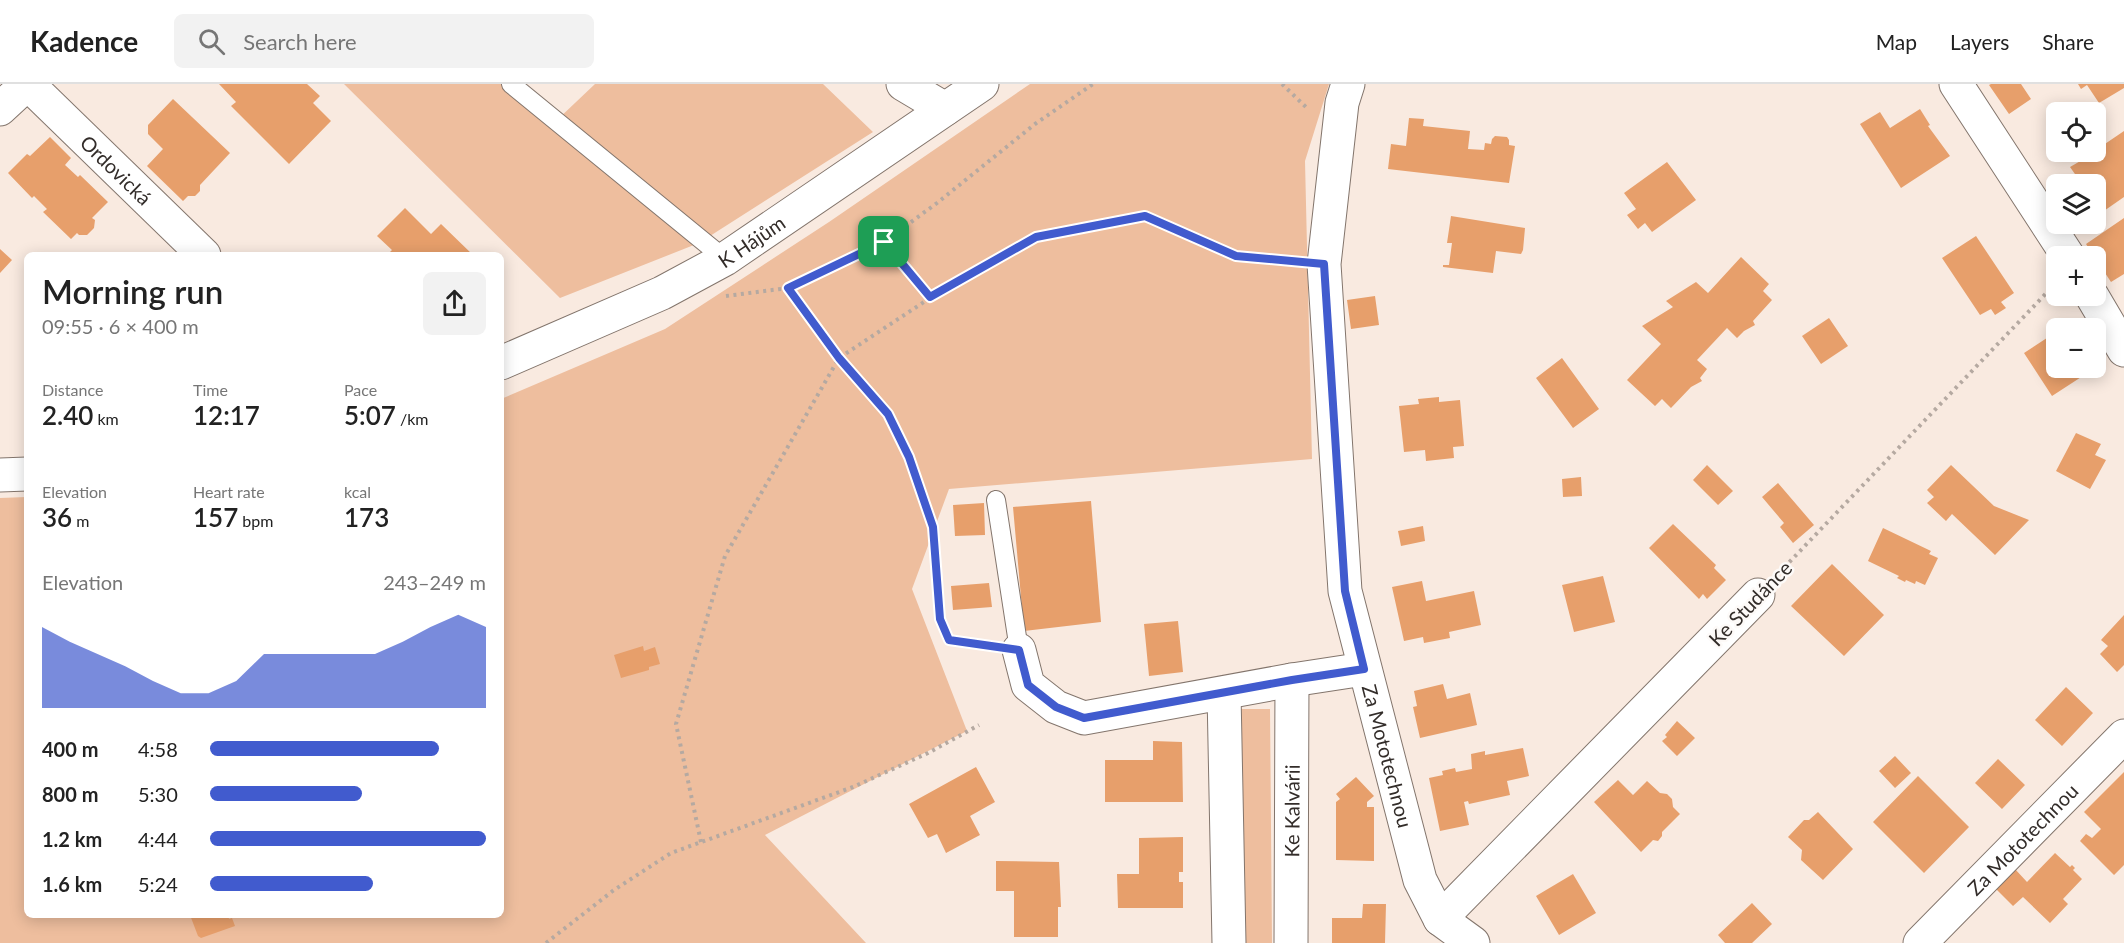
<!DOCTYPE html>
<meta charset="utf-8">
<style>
body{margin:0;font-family:Lato,sans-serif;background:#f2f2f2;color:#222;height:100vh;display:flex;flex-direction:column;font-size:22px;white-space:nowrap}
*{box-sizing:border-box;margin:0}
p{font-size:20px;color:#767676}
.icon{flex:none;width:33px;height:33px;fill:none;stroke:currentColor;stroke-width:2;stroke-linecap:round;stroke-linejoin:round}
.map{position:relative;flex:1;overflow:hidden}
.side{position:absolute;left:24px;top:168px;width:480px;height:666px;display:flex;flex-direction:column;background:#fff;border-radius:9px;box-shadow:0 3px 15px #0003}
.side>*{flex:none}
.controls{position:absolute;left:2046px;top:18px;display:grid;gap:12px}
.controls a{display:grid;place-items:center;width:60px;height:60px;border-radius:9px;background:#fff;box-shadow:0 3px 15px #0003;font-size:30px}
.pin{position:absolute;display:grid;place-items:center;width:51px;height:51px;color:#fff;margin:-26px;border-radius:12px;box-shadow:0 3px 9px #0006}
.round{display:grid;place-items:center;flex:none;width:63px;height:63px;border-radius:9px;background:#f2f2f2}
.headline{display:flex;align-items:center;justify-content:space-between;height:102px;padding:0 18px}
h1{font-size:33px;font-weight:600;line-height:45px}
.figures{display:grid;grid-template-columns:repeat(3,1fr);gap:9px;height:102px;padding:6px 18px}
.figures div{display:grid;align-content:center}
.figures b{font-size:26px;font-weight:600}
.figures small{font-size:16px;font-weight:400}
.figures p{font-size:16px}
.chart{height:168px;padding:12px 18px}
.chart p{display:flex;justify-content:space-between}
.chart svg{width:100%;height:108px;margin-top:6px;fill:#415bce;opacity:.7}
ul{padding:0 18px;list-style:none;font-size:20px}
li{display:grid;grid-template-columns:96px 72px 1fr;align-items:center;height:45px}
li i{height:15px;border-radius:8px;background:#415bce}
header{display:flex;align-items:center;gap:36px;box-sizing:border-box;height:84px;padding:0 30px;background:#fff;border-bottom:2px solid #e0e0e0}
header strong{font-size:28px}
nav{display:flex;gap:33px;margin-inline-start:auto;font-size:21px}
.search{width:420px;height:54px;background:#f2f2f2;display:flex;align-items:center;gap:15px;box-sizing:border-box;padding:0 21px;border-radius:9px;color:#767676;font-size:22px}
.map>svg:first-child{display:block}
.green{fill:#eebe9e}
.building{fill:#e79f6b}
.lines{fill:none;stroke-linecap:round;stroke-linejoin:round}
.lane-casing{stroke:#83756c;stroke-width:20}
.street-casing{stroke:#83756c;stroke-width:35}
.path{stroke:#b5a9a1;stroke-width:4;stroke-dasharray:3 4.5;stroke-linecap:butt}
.lane{stroke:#fff;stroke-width:18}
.street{stroke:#fff;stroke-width:33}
.route-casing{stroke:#fff;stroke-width:12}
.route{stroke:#415bce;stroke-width:8}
.labels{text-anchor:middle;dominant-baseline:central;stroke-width:5;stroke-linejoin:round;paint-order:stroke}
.street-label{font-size:20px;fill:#332d2a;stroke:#fdfaf8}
</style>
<header>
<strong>Kadence</strong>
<div class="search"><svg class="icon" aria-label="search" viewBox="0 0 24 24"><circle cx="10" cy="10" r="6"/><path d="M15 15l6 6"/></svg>Search here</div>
<nav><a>Map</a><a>Layers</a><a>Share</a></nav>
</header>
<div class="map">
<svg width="2124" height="859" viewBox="0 0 2124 859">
<rect width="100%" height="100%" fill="#f9eae0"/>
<path class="green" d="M344,0H511L556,37L595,0H823L873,48L699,159L560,214Z
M1030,0H1329L1305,77L1312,375L949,405L912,505L967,647L765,751L866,859H0V414L27,413V831H501V315L665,245L829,138Z
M1239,625H1270L1272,859H1240Z"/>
<path class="building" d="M219,0H307L320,12L313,19L331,37L289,80L231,22L236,18Z
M1991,0H2021L2031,15L2009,30L1989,1Z
M2078,0H2124V4L2099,19L2087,1L2081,5Z
M173,15L230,69L200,101V107L195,112H188L183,117L147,82L163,65L148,50V41Z
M1920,25L1930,41L1928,42L1950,72L1901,104L1860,40L1880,28L1890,44Z
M1409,34L1424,35L1423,42L1470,47L1468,65L1484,66L1485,59L1491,60L1492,55L1495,52L1507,53L1509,56V61L1515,62L1509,99L1388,85L1391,60L1406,62Z
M2124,47V113L2101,129L2096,121V100H2082L2070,83L2096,68V66Z
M50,53L71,74L65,81L78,93L80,91L108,118L92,134L95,136L94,144L87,151H79L77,149L71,155L43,128L47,125L34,112L32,114L8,89L27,70L30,72Z
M1667,78L1696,116L1652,148L1645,139L1638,145L1627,131L1636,125L1624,109Z
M405,124L431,150L441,140L473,171H393L390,168L392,166L377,152Z
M1451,132L1525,144L1523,166L1521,170L1496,167L1493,189L1443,183V181H1449L1452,159H1447Z
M2124,134V190L2111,198L2086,160Z
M1976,152L2014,209L2001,218L2006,224L1995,231L1991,225L1980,231L1942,174Z
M0,165L12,176L0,189Z
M1741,173L1769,200L1763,207L1772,216L1753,237L1755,241L1744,247L1737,254L1727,244L1697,276L1707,285L1700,294L1702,297L1691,303L1671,324L1662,315L1655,322L1627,296L1661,260L1642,242L1673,223L1666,217L1696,198L1708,209Z
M1375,212L1379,241L1351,245L1347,216Z
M1829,234L1848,262L1821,280L1802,252Z
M2056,248V284H2090L2092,286L2052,312L2024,269Z
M1562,274L1599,325L1573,344L1536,294Z
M1439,313V318L1460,316L1464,362L1453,363L1454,374L1426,377L1425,366L1404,368L1399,322L1419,320L1418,315Z
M2076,349L2101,360L2095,371L2106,376L2090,405L2056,387Z
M1707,381L1733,407L1718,421L1693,396Z
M1951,381L1994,422L2029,436L1995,471L1952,430L1946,437L1927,419L1934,413L1927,406Z
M1581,393L1582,412L1563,413L1562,395Z
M1778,399L1814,441L1793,459L1780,443L1784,439L1762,413Z
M1091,417L1101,538L1024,547L1013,423Z
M984,419L985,451L955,452L953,421Z
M1673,440L1716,481L1714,484L1726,496L1707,515L1703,510L1699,515L1649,464Z
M1423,442L1425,457L1401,462L1398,447Z
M1883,444L1931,467L1929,470L1938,474L1925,501L1916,497L1915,500L1906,496L1905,498L1897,494L1899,492L1868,477Z
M1832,480L1884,531L1844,572L1791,522Z
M1603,492L1615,538L1574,548L1562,501Z
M1422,497L1426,517L1474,507L1481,541L1449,548L1450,554L1424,559L1423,553L1404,557L1392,503Z
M989,499L992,523L953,526L951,502Z
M2124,531V581L2117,588L2100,570L2108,562L2101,556Z
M1178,537L1183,588L1149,592L1144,540Z
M643,562L644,567L655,563L660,580L649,583V586L621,594L614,571Z
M1443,600L1447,615L1470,609L1477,641L1420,654L1413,623L1417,622L1414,607Z
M2066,603L2093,629L2062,662L2035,636Z
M1677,637L1695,654L1677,672L1662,657L1667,653L1665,651Z
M1153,657L1182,658L1183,718H1105V676H1153Z
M1523,664L1529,692L1507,697L1510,711L1469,720L1468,717L1464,718L1469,741L1440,747L1429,694L1443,691L1442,687L1455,684L1456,688L1472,685L1471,670L1485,667V671Z
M1895,672L1911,689L1895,704L1879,687Z
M1998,675L2025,701L2002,725L1975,699Z
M976,683L995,718L970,732L980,751L946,769L937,750L928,754L909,720Z
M2124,688V781L2114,791L2080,757L2086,750L2092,754L2101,745L2084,728Z
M1918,692L1969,743L1924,789L1873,738Z
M1356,693L1374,712L1367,718V723H1374V777L1336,776V718L1340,715L1336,710Z
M1618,696L1633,711L1647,697L1660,709L1667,710L1672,715L1673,723L1680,730L1662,748V752L1658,757L1653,756L1641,768L1594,718Z
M1818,728L1853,765L1823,796L1801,776L1802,766L1788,753L1804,736H1809Z
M1183,753V788H1179V798H1183V824H1118L1117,790H1139V754Z
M2055,769L2070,783L2072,781L2075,784L2073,786L2082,795L2063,815L2068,820L2050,839L2023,813L2013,822L1996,805L2015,785L2027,798Z
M996,777L1059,778L1061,823H1058V853H1014V807H996Z
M1573,790L1596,829L1559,851L1536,812Z
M1752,819L1772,840L1752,859H1725L1718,851Z
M1363,820H1386L1385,859H1332V834H1362Z
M190,831H228L229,835L232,834L235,842L201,854L198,852Z"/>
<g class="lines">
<defs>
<path id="lane" d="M511,0L725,175
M996,416L1019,566"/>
<g id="street">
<path id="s1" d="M28,0L204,171"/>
<path d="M903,0L945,25"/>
<path id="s2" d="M1348,0L1342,19L1324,180L1345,507L1420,796L1440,835L1473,859"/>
<path d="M1956,0L2068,172"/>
<path d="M0,25L27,0"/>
<path d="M2092,212L2124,266"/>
<path id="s3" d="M501,279L662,209L725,175L982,0"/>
<path d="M0,391L27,390"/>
<path d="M1019,566L1028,601L1056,623L1084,634L1292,596L1364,585"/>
<path d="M1224,609L1229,859"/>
<path d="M1440,835L1758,511"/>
<path id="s4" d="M1291,859L1292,596"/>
<path id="s5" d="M1920,859L2124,652"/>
</g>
</defs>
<use href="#lane" class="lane-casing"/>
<use href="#street" class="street-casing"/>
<path class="path" d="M1282,0L1309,26
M884,158L930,214
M788,204L839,274L888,330L909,373L933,443L940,535L949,556L989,562
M726,212L788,204L884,158L937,119L1035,40L1093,0
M1779,489L2056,199
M701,758L676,640L725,472L839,274L930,214L1037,153L1145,132L1236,172L1293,177
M546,859L614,806L671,769L853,703L928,669L979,641"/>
<use href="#lane" class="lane"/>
<use href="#street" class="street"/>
</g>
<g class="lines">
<defs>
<path id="route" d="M1145,132L1236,172L1324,180L1345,507L1364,585L1292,596L1084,634L1056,623L1028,601L1019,566L949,556L940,535L933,443L909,373L888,330L839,274L788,204L884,158L930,213L1036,153Z"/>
</defs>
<use href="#route" class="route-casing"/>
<use href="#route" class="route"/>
</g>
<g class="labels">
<g class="street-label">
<text stroke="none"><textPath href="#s1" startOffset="123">Ordovická</textPath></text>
<text stroke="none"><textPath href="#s3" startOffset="279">K Hájům</textPath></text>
<text transform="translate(1750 519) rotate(-46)">Ke Studánce</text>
<text stroke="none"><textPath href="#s2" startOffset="680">Za Mototechnou</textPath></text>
<text stroke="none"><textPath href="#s4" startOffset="132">Ke Kalvárii</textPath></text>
<text stroke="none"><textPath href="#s5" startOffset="146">Za Mototechnou</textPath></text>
</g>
</g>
</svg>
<div class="controls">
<a><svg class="icon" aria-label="locate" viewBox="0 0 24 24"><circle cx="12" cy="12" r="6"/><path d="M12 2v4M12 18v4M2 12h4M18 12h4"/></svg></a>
<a><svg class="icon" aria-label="layers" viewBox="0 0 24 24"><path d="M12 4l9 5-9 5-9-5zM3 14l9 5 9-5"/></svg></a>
<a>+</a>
<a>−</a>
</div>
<div class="pin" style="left:884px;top:158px;background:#1e9e55"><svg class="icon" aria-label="arrive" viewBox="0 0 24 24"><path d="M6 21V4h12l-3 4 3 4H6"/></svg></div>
<section class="side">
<div class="headline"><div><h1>Morning run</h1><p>09:55 · 6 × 400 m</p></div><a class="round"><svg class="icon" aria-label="share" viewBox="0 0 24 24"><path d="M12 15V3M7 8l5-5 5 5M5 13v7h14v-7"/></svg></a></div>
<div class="figures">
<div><p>Distance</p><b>2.40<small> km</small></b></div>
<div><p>Time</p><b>12:17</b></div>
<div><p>Pace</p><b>5:07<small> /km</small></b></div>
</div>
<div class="figures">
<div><p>Elevation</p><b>36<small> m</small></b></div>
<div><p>Heart rate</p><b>157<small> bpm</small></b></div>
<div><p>kcal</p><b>173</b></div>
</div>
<div class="chart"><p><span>Elevation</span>243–249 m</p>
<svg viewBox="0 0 160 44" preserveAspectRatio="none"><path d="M0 44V11L10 17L20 22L30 27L40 33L50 38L60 38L70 33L80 22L90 22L100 22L110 22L120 22L130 17L140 11L150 6L160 11V44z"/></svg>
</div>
<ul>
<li><b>400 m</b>4:58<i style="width:83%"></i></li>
<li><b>800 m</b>5:30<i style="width:55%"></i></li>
<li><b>1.2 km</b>4:44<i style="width:100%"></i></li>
<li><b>1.6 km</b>5:24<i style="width:59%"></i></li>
</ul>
</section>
</div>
